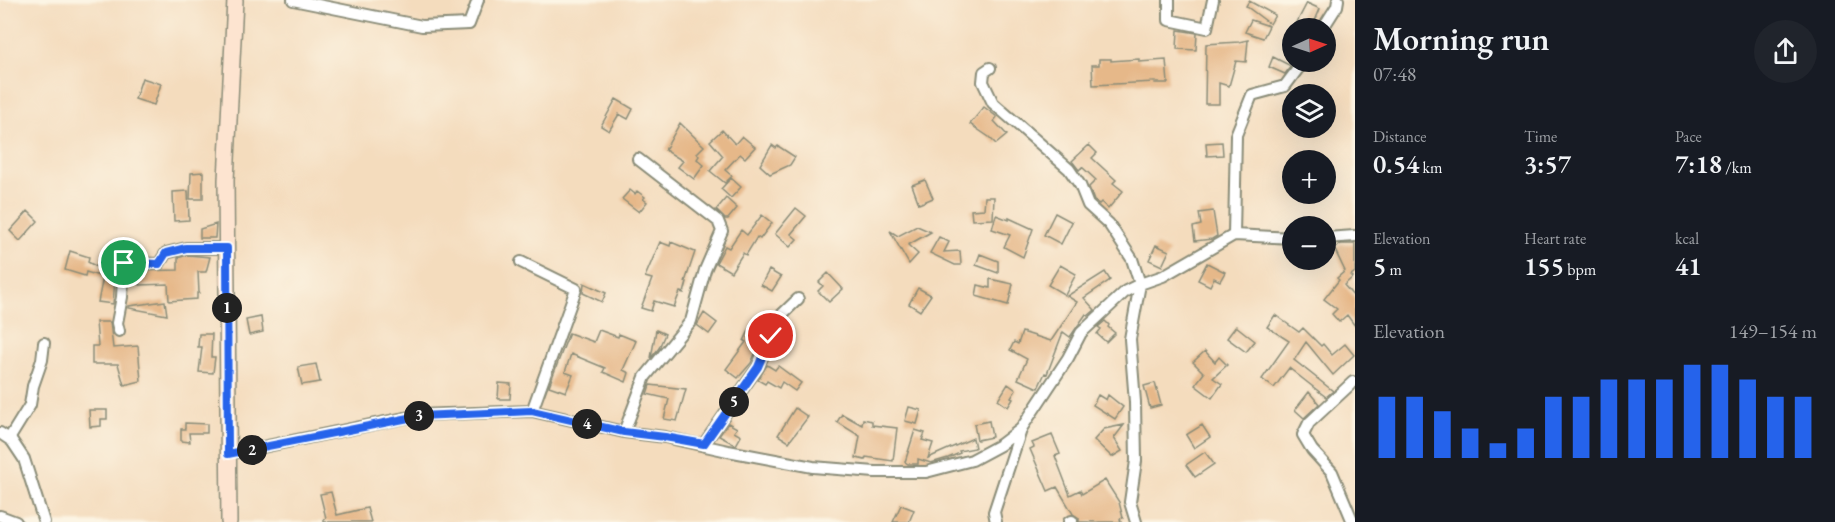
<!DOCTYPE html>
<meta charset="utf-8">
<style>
body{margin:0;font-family:"EB Garamond",serif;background:#20242c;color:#f1f3f6;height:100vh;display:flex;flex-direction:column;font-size:22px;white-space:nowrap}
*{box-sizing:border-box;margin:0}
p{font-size:20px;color:#9ea1a6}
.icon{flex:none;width:33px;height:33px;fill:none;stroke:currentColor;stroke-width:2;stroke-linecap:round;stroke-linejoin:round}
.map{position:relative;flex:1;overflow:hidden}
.drawer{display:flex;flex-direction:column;background:#171b24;width:480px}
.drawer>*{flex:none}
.needle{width:39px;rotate:87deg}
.fabs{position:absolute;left:1282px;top:18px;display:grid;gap:12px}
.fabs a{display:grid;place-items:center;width:54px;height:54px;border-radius:50%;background:#171b24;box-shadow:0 6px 24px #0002;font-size:30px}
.pin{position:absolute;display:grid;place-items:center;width:51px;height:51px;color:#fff;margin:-26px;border:3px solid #fff;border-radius:50%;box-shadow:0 2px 6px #0007}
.km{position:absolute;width:30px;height:30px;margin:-15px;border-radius:50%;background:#222;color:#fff;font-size:16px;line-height:30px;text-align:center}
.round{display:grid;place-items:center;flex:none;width:63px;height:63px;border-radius:32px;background:#20242c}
.summary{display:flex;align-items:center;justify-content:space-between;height:102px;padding:0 18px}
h1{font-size:33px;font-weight:600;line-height:45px}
.stats{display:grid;grid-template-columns:repeat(3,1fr);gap:9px;height:102px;padding:6px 18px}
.stats div{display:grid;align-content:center}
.stats b{font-size:26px;font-weight:600}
.stats small{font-size:16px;font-weight:400}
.stats p{font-size:16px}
.chart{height:168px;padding:12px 18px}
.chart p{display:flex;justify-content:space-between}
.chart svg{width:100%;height:108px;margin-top:6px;stroke:#2563eb;stroke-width:6}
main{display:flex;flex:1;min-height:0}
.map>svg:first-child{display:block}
.building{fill:#e6b889}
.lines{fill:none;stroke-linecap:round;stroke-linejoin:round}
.street-casing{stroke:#8a8c78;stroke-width:14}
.secondary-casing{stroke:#8a8c78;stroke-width:18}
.street{stroke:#fff;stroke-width:10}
.secondary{stroke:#fde4d0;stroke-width:15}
.route-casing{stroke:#fff;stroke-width:12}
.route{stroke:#2563eb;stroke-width:8}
</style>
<main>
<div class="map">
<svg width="1355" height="522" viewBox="0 0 1355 522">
<rect width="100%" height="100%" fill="#fcf5e5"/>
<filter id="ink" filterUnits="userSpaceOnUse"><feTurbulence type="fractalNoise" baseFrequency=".0167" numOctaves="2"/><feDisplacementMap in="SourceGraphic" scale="12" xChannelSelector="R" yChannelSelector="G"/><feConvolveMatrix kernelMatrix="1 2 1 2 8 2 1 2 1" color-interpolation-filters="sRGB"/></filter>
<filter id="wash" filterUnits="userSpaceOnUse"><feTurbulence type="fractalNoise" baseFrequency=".008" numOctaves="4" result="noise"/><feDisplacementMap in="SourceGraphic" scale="24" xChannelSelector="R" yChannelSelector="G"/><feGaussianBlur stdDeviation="1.35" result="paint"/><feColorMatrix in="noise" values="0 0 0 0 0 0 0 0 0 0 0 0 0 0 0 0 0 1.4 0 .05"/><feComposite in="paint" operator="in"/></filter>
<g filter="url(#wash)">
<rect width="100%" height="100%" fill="#f4dcbd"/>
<g id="blocks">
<path class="building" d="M1249,1L1275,15L1270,24L1246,6Z
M1307,3L1320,9L1312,28H1294Z
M1251,20L1269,26L1263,38L1245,32Z
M1178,30L1197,33L1196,50L1177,49Z
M1248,40L1246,62L1236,61L1229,86L1219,83V104H1205L1206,44L1239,42Z
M1273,57L1291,66L1285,74L1269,67Z
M1099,59H1111V61L1139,59V62L1166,60L1168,83H1155V82L1093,85L1092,65H1099Z
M142,78L161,84L154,105L135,99Z
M616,99L633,109L628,119L619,114L609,131L601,126Z
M984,107L997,117L994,121L1007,135L996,144L989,137L970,124Z
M680,123L704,146L697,153L699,156L697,159L704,165L694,179L678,167L683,161L665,150Z
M722,130L735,144L742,136L755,147L745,158L740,154L725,170L732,176L725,183L710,171L723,156L710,141Z
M1222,142L1223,155L1207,156L1206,143Z
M772,145L776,148L778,146L795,157L790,165L770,174L760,165Z
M1089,145L1097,153L1092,158L1116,180L1113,183L1123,191L1108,209L1101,202L1099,204L1094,201L1089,187L1096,180L1082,167L1079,170L1072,161Z
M203,172V199H190L191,173Z
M731,178L741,187L731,198L721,189Z
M925,180L933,198L919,204L912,185Z
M630,190L635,194L637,191L645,197L643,199L647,202L639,212L622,199Z
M188,191L189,220L174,221L173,192Z
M985,197H994L993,219L972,220L971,210L984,209Z
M726,198L737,208L728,219H725L716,210Z
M796,208L806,216L791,234L797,239L790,247L775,234Z
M28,211L38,221L20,241L10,231Z
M1213,211L1217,236L1212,239L1195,241L1193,227L1201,225L1199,213Z
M1055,213L1072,222L1061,244L1044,235Z
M762,215L772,223L760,239L757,237L746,255L743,253L731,272L716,263L725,246L729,248L741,230L747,235Z
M996,215L1009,220V218L1033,229L1023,257L1004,247L1010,235L992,229Z
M216,224L215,238H200V229Z
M917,226L931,232L908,245L918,254L909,264L890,231L898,236Z
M939,237L949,242L944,252L960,251L961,265H955L930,253Z
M660,242L670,246L671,242L695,252L685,282H687L684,293L680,292L674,307L654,301L651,311L641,308L652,279L645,277Z
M1341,244H1355V272L1351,275L1353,277L1344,285L1355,298V326L1347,315L1339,322L1332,314L1337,309L1324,299L1339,280L1337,278L1345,271L1334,248Z
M1156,245L1169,251L1162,266L1149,260Z
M70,251L89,257L88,262L104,271L106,263L116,265L113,304L98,302L103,277L86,272L85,276L65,270Z
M980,254L998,261V273L976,265Z
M187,255L210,257L206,272H198L199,293H197V299L169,301L168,284L140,285L139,271L178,270V258Z
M1207,263L1225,272L1220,281L1214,278L1210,286L1198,280Z
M1060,265L1076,274L1065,295L1048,285Z
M769,270L781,277L772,291L761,285Z
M1105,272L1110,280L1084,298L1095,310L1088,316L1086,314L1070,337L1063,332L1047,374L1045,373L1038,388L1018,379L1027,359L1010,350L1014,342L1018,344L1022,332L1051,341L1077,302L1067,296Z
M828,273L843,289L829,302L818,291L823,286L819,282Z
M990,279L1013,284L1008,305L976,296L978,285L990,288Z
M584,283L606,293L602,302L583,293Z
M918,288L931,295L920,311L909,304Z
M165,301L167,315L129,308V306Z
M704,313L717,323L709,334L697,325Z
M1275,315L1299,332L1303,328L1321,346L1323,344L1332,355L1345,344L1354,355L1333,375L1306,342L1294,360L1333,391L1326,397L1289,368L1274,388L1262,379L1289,341L1267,327Z
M261,317L263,332L249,335L246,320Z
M755,318L766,324L764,334L751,363L738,378L726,369L746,342L744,341Z
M1105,321L1109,325L1108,327L1115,333L1106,342L1097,334L1101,329L1098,327Z
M96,322H110L113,348L138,346L141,381L124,385L118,364H92V346H98Z
M1236,326L1255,341L1246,352L1227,338Z
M599,330L618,337L619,334L636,341L623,370L629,373L626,382L603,372L605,368L571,354L565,372L573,375L566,392L549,386L569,333L594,342Z
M656,330L665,334L659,348L651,358Z
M199,334H212L211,357H215L213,373L199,372L202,347H198Z
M1205,351L1215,362L1219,357L1227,365L1213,378L1222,384L1212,398L1195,385L1204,373L1193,362Z
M316,364L320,382L302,385L298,367Z
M767,365L775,370L778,366L801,383L795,391L782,382L779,388L767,381L765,384L758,380Z
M499,383L511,384L510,399H498Z
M1155,383L1161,405L1150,408L1144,386Z
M1008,384L1016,390L1011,398L1013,399L1008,407L998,400Z
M650,385L686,389L677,421L664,419L669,399L647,394Z
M1309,392L1319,404L1304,418L1295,410Z
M1098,395L1106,400L1108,395L1123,407L1115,419L1093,405Z
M909,407L921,410L917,424L905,421Z
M795,408L808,417L789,442L778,435Z
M89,410H107V419H101V426L90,427Z
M842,414L862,425L863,419L872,421V425L897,428L893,461L866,457L865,460L856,458L860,436L837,422Z
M989,421L992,437L977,440L974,424Z
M185,423L207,424V433H189L190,442L181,441V429H185Z
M728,423L737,428L734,432L741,436L736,445L719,436Z
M1124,425L1114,438L1122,451L1112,457L1094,440L1104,429Z
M1202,425L1210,437L1194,448L1186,435Z
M915,430L925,433L922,440L933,443L928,458L973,438L975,448L959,451L960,453L948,458L931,463L918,459V464H908L905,462Z
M1052,435L1060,454L1055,456L1070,495L1080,490L1082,494L1105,480L1119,502L1123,518L1120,519L1121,522H1079V518L1073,514L1057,487L1048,491L1030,449L1034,447L1032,443Z
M1205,452L1214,464L1195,477L1186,465Z
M331,492L337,515L367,508L371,522H324V519L326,518L320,494Z
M901,505L914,510L909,522H893Z"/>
</g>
</g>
<g filter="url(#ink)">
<use href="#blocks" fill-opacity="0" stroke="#8a8c78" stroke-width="1.5"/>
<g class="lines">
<defs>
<path id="street" d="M293,0L422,26L469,24L478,0
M1169,0V20L1207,28L1213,0
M1323,28L1337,6L1338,0
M990,68L984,72L983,82L993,103L1069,169L1080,185L1088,205L1109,224L1132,259L1140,284L1163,276L1234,235L1293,238
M1234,235L1236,135L1252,95L1285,86L1303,62
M1326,238L1355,236
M521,262L576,289L532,411
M119,331L117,323L122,297L124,263L159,264L166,253L186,248H227
M624,432L645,377L691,321L705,270L722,231L718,221L638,159
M0,433L12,441L24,459L44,522
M9,439L30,405L33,386L42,360L44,343
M704,444L758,367L771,336L774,322L798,299
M228,454L419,415L532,411L624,432L665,437L728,451L813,467L875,472H926L972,460L1000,445L1021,429L1068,358L1081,333L1126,291L1140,284L1130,339L1135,402L1136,461L1130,502L1136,522
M0,516L16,522
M996,522L994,512L1021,430
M1069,522L1072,521
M1353,522L1332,472L1312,450L1303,435L1309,423L1353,382"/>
<path id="secondary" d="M229,522L226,180L235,0"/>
</defs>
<use href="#street" class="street-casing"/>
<use href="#secondary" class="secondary-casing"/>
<use href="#street" class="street"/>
<use href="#secondary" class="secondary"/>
</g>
</g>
<g class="lines" filter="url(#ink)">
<defs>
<path id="route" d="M124,263L159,264L166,253L186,248H227L228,454L419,416L532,411L624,432L665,437L704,444L758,367L771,336"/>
</defs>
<use href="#route" class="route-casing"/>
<use href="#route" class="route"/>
</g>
</svg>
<div class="fabs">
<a><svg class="needle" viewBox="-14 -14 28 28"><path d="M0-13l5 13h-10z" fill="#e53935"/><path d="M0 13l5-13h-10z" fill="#9ea1a6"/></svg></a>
<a><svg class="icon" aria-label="layers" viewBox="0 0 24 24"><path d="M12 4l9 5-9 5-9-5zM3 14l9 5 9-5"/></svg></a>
<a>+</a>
<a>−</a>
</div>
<div class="pin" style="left:124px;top:263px;background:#1e9e55"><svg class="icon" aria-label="arrive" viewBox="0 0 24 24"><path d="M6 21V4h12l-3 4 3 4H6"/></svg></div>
<div class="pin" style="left:771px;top:336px;background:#d93025"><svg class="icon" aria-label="check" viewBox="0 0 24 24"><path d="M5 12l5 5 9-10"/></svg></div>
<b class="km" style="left:227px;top:308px">1</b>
<b class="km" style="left:252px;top:450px">2</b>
<b class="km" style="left:419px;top:416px">3</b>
<b class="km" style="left:587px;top:424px">4</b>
<b class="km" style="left:734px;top:402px">5</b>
</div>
<section class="drawer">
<div class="summary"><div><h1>Morning run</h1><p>07:48</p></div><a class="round"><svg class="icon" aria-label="share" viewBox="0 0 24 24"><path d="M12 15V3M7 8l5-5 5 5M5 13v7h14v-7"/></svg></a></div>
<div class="stats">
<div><p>Distance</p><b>0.54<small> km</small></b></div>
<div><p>Time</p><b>3:57</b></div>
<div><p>Pace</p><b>7:18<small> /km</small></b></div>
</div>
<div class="stats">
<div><p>Elevation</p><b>5<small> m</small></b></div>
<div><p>Heart rate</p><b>155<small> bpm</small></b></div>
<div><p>kcal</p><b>41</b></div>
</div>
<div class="chart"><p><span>Elevation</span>149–154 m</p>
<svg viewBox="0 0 160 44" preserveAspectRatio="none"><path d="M5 44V19M15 44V19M25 44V25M35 44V32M45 44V38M55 44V32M65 44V19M75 44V19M85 44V12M95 44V12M105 44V12M115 44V6M125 44V6M135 44V12M145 44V19M155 44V19"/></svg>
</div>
</section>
</main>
